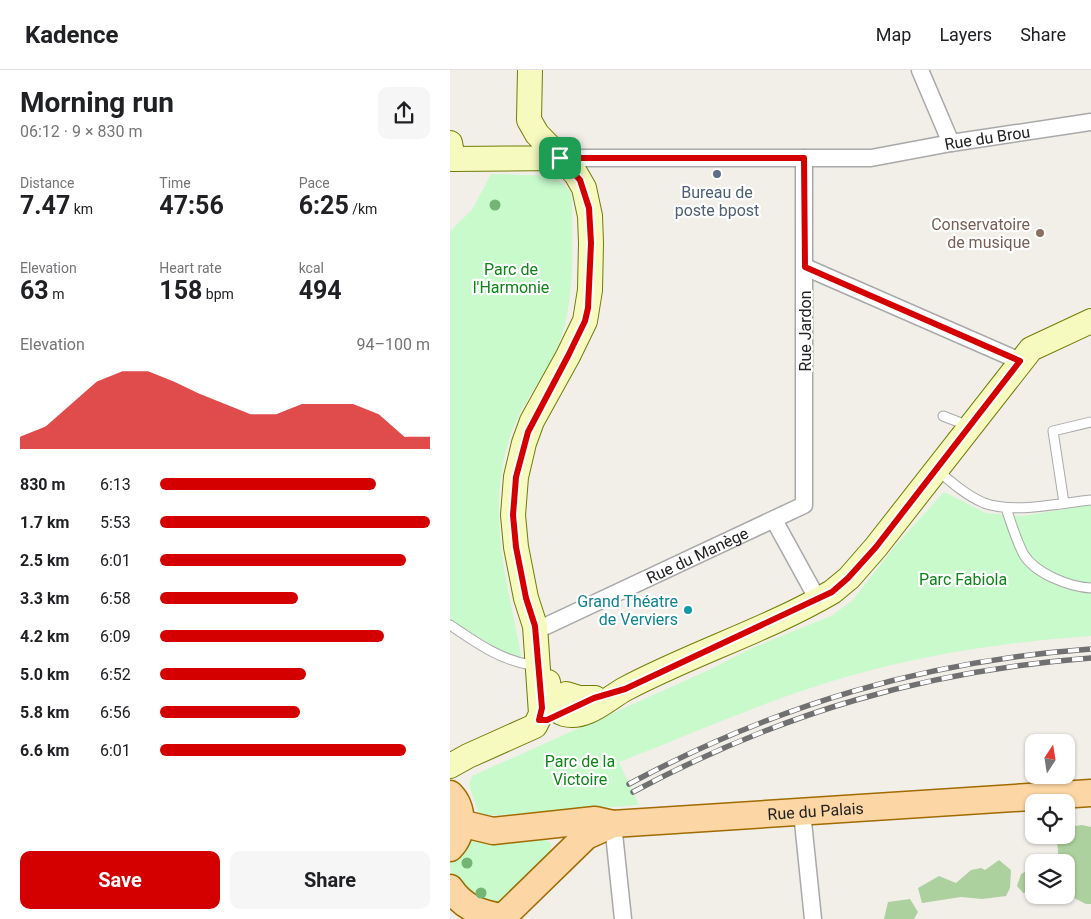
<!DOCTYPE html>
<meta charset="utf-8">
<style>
body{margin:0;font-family:Roboto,sans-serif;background:#f6f6f6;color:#202124;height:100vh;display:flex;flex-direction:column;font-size:19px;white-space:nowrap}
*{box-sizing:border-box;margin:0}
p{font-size:16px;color:#757577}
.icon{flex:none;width:28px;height:28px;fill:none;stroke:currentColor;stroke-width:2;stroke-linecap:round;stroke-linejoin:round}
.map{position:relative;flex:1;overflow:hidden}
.sheet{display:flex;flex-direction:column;background:#fff;width:450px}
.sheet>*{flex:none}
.needle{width:32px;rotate:12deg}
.fabs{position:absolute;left:575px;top:664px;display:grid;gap:10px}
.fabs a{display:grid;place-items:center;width:50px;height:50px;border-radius:10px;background:#fff;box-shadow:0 1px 4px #0004;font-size:25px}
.pin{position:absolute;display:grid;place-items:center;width:42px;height:42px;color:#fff;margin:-21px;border-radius:10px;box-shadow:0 2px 8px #0006}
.round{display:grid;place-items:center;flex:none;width:52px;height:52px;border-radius:10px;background:#f6f6f6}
.head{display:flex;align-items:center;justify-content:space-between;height:85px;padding:0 20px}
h1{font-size:28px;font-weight:700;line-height:38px}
.metrics{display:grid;grid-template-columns:repeat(3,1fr);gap:8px;height:85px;padding:5px 20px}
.metrics div{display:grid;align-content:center}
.metrics b{font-size:25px;font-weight:700}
.metrics small{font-size:14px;font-weight:400}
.metrics p{font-size:14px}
.chart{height:140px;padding:10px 20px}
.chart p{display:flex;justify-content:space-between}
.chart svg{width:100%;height:90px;margin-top:5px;fill:#d40000;opacity:.7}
.action{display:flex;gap:10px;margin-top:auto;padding:10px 20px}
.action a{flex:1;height:58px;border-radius:10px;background:#d40000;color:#fff;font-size:20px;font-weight:700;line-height:58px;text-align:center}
.action a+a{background:#f6f6f6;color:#202124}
ul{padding:0 20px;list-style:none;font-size:16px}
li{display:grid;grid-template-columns:80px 60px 1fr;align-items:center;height:38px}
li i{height:12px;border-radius:6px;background:#d40000}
header{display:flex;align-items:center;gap:30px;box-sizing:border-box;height:70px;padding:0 25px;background:#fff;border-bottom:1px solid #e0e0e0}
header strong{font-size:24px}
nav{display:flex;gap:28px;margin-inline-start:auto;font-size:18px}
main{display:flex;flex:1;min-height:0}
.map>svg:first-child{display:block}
.forest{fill:#add19e}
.park{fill:#c8facc}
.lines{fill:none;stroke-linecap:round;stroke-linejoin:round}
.lane-casing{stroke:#a9a9a9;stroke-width:11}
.street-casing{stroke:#a9a9a9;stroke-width:19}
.secondary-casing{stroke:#707d05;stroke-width:26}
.primary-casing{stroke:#a06b00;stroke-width:29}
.lane{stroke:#fff;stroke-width:9}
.street{stroke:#fff;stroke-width:16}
.secondary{stroke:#f7fabf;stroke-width:24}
.primary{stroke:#fcd6a4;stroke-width:26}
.rail-casing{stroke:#707070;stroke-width:5.5}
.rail{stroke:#fff;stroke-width:4;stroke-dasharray:11;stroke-linecap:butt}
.tree{fill:#74b475}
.route-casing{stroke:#fff;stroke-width:10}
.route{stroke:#d40000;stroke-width:6}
.service-dot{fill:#5c6f8a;stroke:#fff;stroke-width:2}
.education-dot{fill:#8d6e63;stroke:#fff;stroke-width:2}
.culture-dot{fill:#0f9aa8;stroke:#fff;stroke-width:2}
.labels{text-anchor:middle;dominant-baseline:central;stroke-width:4.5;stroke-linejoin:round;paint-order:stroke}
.street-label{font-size:16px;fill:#222;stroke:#fff}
.service-label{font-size:16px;fill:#4e5e75;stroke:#fff}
.education-label{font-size:16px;fill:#785e54;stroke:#fff;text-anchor:end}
.park-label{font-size:16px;fill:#0c8416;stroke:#fff}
.culture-label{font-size:16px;fill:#0d838f;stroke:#fff;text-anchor:end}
</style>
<header>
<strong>Kadence</strong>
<nav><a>Map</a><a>Layers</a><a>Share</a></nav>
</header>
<main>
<section class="sheet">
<div class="head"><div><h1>Morning run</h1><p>06:12 · 9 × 830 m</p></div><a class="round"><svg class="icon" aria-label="share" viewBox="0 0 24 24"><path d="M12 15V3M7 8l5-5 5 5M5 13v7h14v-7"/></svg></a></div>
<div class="metrics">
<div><p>Distance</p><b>7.47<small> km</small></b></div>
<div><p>Time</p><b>47:56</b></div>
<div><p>Pace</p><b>6:25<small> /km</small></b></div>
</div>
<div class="metrics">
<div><p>Elevation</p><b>63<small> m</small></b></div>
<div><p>Heart rate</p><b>158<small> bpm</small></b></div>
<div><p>kcal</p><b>494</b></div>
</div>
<div class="chart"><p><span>Elevation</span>94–100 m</p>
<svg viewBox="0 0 160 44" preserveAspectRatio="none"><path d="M0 44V38L10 33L20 22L30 11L40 6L50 6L60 11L70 17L80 22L90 27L100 27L110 22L120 22L130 22L140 27L150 38L160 38V44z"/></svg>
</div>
<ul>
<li><b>830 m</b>6:13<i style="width:80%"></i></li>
<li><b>1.7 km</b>5:53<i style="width:100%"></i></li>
<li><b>2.5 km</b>6:01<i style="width:91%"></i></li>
<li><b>3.3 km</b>6:58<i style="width:51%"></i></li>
<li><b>4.2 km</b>6:09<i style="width:83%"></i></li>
<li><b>5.0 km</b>6:52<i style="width:54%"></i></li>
<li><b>5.8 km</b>6:56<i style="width:52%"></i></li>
<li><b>6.6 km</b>6:01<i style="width:91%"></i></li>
</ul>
<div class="action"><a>Save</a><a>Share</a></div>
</section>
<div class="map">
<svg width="641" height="849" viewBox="0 0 641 849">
<rect width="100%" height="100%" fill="#f2efe9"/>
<path class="forest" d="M632,755L641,757V834H636L616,824V792H609L607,771L612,765H616L618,757Z
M549,790L561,800L560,818L556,826L532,829L511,827L472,833L468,818L489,806L506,813L521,800L531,798L535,800Z
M579,800H584V822L573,823L567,816L571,804Z
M460,829L468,842L464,849H434L438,832Z"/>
<path class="park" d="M41,104L104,106L120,121L122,129C122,179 126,229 108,276C100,296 87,313 76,332C64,352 55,377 52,400C41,464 61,528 72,591L65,589L0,550V161L22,140Z
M494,422L536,443L572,446L641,435V566C552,572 464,586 379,612C308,634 239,665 169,692L189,735L36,746L28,742L19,714L22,706L259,600L302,578L381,546L402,531L446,475Z
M19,766L91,767L101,773V784L52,838C32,830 0,822 0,792C2,784 13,773 19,766Z"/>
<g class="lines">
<defs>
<path id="lane" d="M493,346L519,356
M487,400C501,412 517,426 534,433C563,444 610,433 641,430
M614,433L603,361L641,352
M556,438C561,453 566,470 574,485C586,504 620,517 641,518
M0,555C25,572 50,590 81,595"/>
<g id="street">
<path d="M470,0L501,73"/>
<path id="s1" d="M110,88H421L501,73L641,52"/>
<path d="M355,197L570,291"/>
<path d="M324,450L368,530"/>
<path id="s2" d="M85,556H96L354,435V88"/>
<path d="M352,742L363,849"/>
<path d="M163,754L173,849"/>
</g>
<path id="secondary" d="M0,73L3,89L110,88
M98,612C100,622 102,641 114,644C136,650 157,629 175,619C243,583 317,560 382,522L399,508L426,477L581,279L641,251
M116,624L129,628H145
M0,696L18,686L85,656L91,644L85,556L76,528L66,477L63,445L66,407L74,373L82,351L118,286L135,251L140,220L141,173L140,146L134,118L126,104L87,64L79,50L80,0"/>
<g id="primary">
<path d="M0,724C14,738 14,764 0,778"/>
<path id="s3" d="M10,753L43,761L145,750L163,754L178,753L641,723"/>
<path d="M0,818C13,837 30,844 53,847L136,766L163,754"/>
</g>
</defs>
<use href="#lane" class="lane-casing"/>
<use href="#street" class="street-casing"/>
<use href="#secondary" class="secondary-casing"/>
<use href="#primary" class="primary-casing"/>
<use href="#lane" class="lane"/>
<use href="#street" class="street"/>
<use href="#secondary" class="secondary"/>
<use href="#primary" class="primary"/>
<defs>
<path id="rail" d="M179,714C326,635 475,591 641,579
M183,722C331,643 474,601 641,588"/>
</defs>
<use href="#rail" class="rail-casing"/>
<use href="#rail" class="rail"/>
</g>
<g class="tree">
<circle cx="45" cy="135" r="5.5"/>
<circle cx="17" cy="793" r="5.5"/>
<circle cx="31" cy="823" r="5.5"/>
</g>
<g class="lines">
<defs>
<path id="route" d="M110,88H354L355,197L570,291L426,477L398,508L382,522L175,619L144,628L97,650H89L92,638L85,556L76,528L66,477L63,445L66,407L78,362L118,286L135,251L138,238L141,173L139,138L130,110Z"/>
</defs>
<use href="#route" class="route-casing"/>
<use href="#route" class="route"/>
</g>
<circle class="service-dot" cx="267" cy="104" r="5"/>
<circle class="education-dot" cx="590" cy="163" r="5"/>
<circle class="culture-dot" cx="238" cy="540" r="5"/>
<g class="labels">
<g class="street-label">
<text stroke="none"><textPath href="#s1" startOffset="429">Rue du Brou</textPath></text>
<text transform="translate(355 261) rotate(-90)">Rue Jardon</text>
<text stroke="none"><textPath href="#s2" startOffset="178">Rue du Manège</textPath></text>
<text stroke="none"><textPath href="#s3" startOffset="358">Rue du Palais</textPath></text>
</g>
<g class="service-label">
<text x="267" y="122">Bureau de<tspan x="267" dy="18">poste bpost</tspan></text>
</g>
<g class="education-label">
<text x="580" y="154">Conservatoire<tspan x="580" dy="18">de musique</tspan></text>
</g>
<g class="park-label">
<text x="61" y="199">Parc de<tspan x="61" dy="18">l'Harmonie</tspan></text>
<text x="513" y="509">Parc Fabiola</text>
<text x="130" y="691">Parc de la<tspan x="130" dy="18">Victoire</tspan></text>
</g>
<g class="culture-label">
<text x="228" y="531">Grand Théatre<tspan x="228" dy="18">de Verviers</tspan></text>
</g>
</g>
</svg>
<div class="fabs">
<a><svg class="needle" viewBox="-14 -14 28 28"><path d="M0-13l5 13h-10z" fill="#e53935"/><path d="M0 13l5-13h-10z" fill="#757577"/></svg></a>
<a><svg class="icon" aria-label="locate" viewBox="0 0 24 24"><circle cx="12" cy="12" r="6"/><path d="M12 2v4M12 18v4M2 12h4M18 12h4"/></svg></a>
<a><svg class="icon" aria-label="layers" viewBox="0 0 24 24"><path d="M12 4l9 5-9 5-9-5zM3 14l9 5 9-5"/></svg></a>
</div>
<div class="pin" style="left:110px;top:88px;background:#1e9e55"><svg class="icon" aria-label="arrive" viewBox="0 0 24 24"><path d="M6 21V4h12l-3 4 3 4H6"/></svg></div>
</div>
</main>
